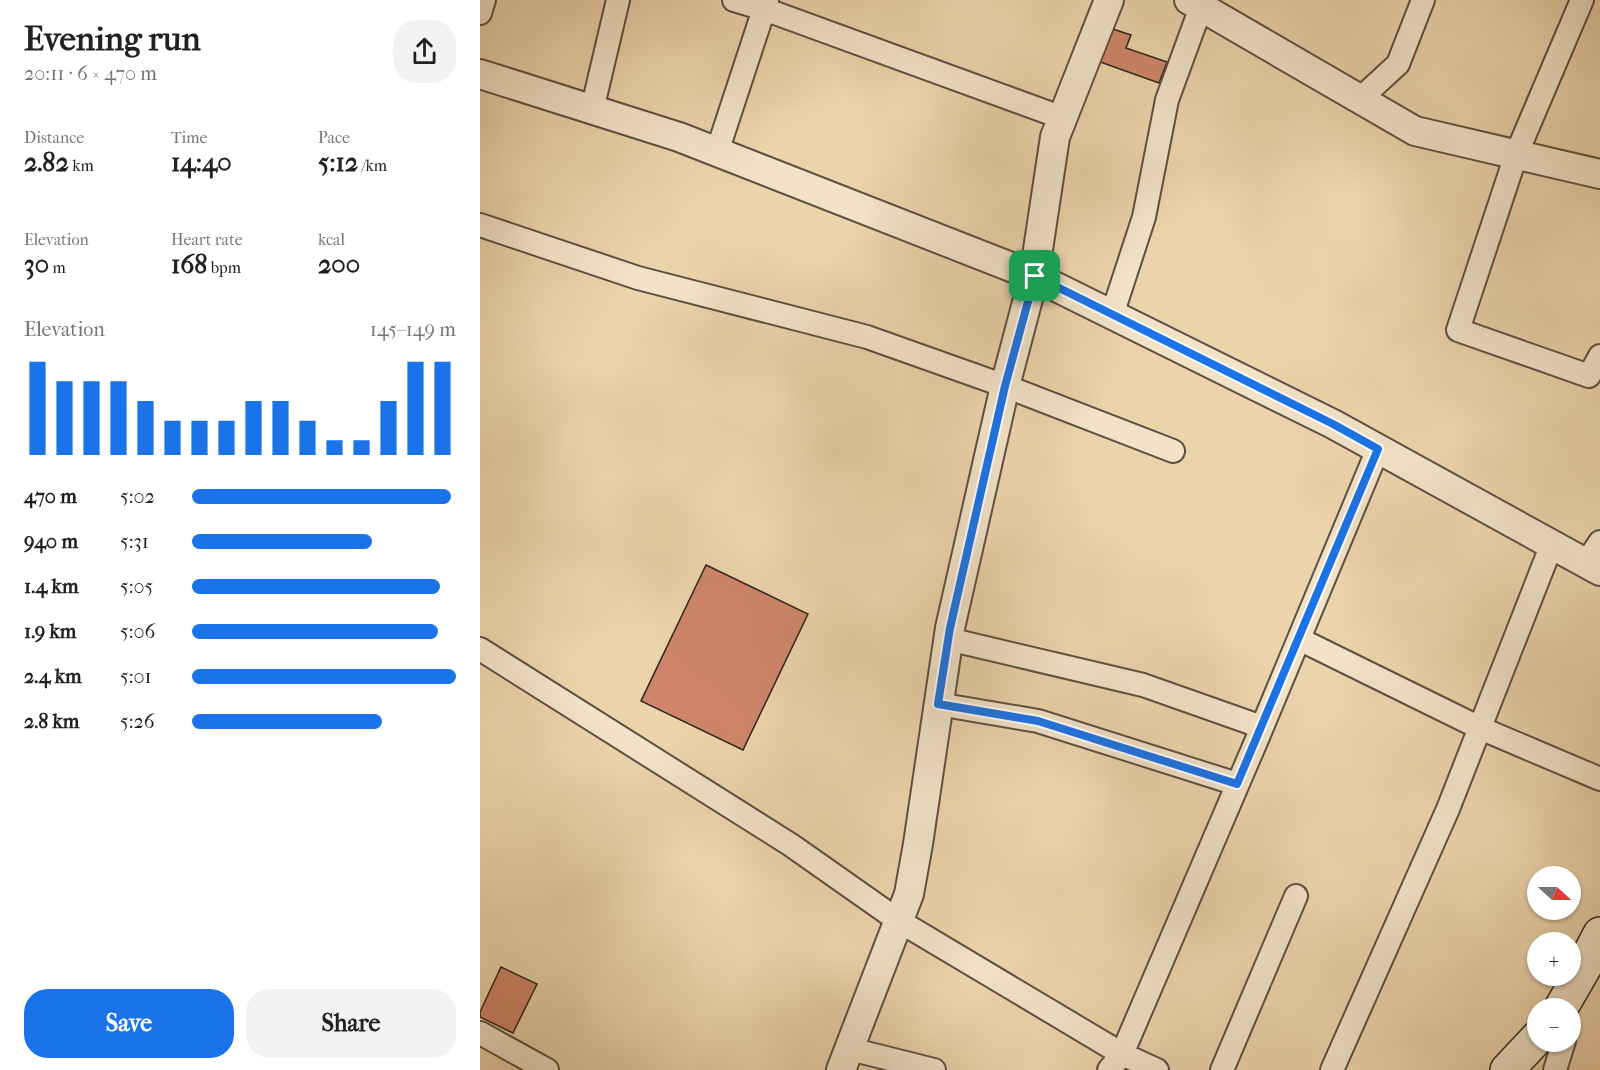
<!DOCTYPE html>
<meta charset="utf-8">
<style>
body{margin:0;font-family:"IM FELL French Canon",serif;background:#f2f2f2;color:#202124;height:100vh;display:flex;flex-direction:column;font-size:22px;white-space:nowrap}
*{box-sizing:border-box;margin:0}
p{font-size:20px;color:#757577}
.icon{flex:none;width:33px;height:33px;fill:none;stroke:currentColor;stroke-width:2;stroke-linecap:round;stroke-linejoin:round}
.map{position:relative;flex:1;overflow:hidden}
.drawer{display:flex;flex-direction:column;background:#fff;width:480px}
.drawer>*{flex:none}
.needle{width:39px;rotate:111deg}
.buttons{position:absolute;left:1047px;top:866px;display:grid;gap:12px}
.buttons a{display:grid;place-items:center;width:54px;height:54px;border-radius:50%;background:#fff;box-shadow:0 2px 4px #0004;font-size:30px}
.pin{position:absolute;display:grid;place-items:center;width:51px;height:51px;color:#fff;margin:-26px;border-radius:12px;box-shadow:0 3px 9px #0006}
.round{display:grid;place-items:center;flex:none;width:63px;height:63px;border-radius:24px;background:#f2f2f2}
.head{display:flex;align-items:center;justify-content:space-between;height:102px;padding:0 24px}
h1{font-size:33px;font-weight:700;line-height:45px}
.stats{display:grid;grid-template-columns:repeat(3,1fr);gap:9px;height:102px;padding:6px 24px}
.stats div{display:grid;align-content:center}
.stats b{font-size:26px;font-weight:700}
.stats small{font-size:16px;font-weight:400}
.stats p{font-size:16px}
.chart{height:168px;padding:12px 24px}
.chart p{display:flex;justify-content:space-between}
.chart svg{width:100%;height:108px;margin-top:6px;stroke:#1a73e8;stroke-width:6}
.button{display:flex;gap:12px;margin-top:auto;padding:12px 24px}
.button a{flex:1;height:69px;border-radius:24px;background:#1a73e8;color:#fff;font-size:24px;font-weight:700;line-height:69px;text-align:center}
.button a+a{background:#f2f2f2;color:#202124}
ul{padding:0 24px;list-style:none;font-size:20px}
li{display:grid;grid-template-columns:96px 72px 1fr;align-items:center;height:45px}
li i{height:15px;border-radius:8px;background:#1a73e8}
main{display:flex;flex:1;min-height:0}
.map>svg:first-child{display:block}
.building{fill:#ce8569;stroke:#2e251c;stroke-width:1.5}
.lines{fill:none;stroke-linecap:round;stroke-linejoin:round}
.minor-casing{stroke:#5d5040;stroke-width:26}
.tertiary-casing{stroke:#5d5040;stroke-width:32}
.secondary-casing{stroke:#2e251c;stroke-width:36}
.minor{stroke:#f2e2c8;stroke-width:22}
.tertiary{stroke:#f2e2c8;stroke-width:28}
.secondary{stroke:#f2e2c8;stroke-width:33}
.route-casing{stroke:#fff;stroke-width:12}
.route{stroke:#1a73e8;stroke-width:8}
</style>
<main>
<section class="drawer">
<div class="head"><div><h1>Evening run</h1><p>20:11 · 6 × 470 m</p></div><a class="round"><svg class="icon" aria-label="share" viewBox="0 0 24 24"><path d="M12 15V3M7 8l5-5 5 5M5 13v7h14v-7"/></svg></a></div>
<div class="stats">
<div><p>Distance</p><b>2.82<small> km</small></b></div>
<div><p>Time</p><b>14:40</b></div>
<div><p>Pace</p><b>5:12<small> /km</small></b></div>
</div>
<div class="stats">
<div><p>Elevation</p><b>30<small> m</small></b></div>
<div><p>Heart rate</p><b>168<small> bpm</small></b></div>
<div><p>kcal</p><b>200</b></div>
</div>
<div class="chart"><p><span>Elevation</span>145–149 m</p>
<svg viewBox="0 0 160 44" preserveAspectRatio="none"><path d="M5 44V6M15 44V14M25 44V14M35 44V14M45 44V22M55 44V30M65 44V30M75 44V30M85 44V22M95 44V22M105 44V30M115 44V38M125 44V38M135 44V22M145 44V6M155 44V6"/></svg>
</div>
<ul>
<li><b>470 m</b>5:02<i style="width:98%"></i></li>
<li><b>940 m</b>5:31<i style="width:68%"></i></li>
<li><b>1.4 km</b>5:05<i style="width:94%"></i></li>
<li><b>1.9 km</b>5:06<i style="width:93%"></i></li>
<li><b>2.4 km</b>5:01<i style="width:100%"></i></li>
<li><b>2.8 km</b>5:26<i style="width:72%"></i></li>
</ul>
<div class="button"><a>Save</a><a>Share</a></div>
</section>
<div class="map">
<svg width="1120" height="1070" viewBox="0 0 1120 1070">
<rect width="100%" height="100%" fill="#ebd3ab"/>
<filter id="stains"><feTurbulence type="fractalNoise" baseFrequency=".00333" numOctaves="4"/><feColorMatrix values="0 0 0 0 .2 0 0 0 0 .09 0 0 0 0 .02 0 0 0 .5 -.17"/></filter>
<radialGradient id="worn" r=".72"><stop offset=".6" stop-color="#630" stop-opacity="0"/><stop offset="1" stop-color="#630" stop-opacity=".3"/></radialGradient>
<path class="building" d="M624,26L651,35L646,48L687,62L679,83L612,59Z
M226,565L328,614L263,750L161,701Z
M21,967L57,984L33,1033L0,1017V1012Z"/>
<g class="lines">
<defs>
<path id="minor" d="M254,0L284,9L583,118
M1102,0L1036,155L978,330L1109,376L1120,356
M0,13L4,0
M880,99L918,64L943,0
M112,110L138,0
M237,152L287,0
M0,225L158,278L387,337L525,386L693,451
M632,315L664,217L687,100L721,7
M1106,563L1120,542
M468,639L663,685L782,727
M819,639L1000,728L1120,779
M0,649L311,845L419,921L642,1054L677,1070
M458,704L558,721L757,784
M0,1033L67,1070
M370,1049L454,1070
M629,1070L642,1054L778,737L898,449
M742,1070L816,896
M852,1070L968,809L1072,544
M1075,1070L1084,1041"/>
<path id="tertiary" d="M709,0L935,131L1120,174
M0,74L199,137L554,276L853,424L1120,571
M361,1070L429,894L438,844L470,628L525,386L554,276L575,137L629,0"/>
<path id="secondary" d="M1081,1008L1107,963L1110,953L1120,934
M1027,1070L1058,1037"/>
</defs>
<use href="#minor" class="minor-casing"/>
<use href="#tertiary" class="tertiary-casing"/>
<use href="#secondary" class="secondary-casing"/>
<use href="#minor" class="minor"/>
<use href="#tertiary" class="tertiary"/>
<use href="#secondary" class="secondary"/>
</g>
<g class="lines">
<defs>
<path id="route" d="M555,276L853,424L898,449L757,784L558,721L458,704L470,628L525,386Z"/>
</defs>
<use href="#route" class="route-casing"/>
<use href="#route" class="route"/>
</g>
<rect width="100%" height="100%" filter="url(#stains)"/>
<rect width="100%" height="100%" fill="url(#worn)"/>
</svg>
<div class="buttons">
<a><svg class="needle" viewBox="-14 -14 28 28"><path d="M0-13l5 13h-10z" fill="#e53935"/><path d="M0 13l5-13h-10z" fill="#757577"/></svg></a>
<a>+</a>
<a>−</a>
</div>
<div class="pin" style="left:555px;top:276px;background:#1e9e55"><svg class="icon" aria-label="arrive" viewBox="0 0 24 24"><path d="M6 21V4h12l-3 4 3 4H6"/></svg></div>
</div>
</main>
